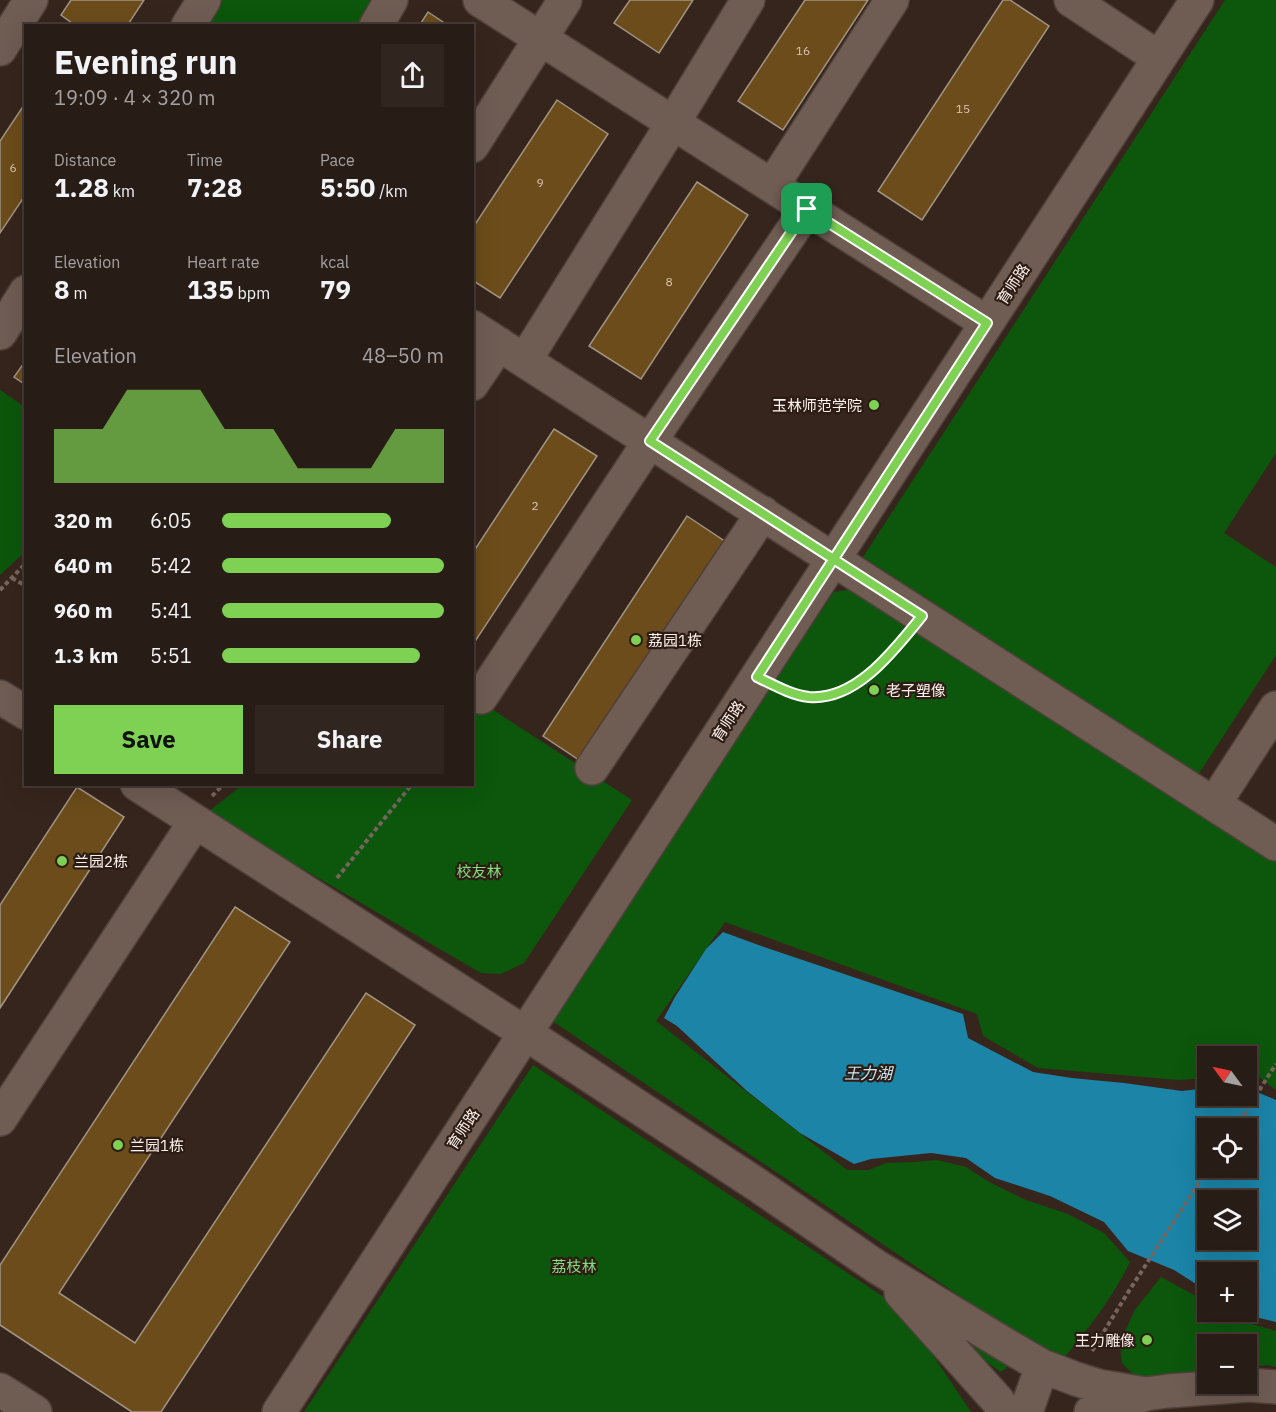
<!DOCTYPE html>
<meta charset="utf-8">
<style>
body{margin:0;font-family:"IBM Plex Sans","Noto Sans SC",sans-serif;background:#30251f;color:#f1f3f6;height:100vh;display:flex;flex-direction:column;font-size:22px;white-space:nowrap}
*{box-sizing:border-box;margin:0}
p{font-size:20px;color:#a5a1a1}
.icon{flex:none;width:33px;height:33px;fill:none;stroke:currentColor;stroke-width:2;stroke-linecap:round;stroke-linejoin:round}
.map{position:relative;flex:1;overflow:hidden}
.side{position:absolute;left:24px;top:24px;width:450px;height:762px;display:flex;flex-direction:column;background:#281c16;border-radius:0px;box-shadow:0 6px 24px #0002,0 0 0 2px #443a35}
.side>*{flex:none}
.needle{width:39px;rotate:303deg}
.controls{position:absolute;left:1197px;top:1046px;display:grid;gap:12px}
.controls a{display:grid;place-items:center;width:60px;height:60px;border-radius:0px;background:#281c16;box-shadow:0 6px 24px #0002,0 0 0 2px #443a35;font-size:30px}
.pin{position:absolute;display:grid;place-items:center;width:51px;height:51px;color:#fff;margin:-26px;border-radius:12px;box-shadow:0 3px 9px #0006}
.round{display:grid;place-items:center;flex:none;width:63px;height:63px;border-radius:0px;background:#30251f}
.summary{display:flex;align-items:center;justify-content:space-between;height:102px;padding:0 30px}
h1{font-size:33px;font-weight:800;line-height:45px}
.metrics{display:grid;grid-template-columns:repeat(3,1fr);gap:9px;height:102px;padding:6px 30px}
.metrics div{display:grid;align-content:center}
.metrics b{font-size:26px;font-weight:800}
.metrics small{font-size:16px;font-weight:400}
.metrics p{font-size:16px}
.chart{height:168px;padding:12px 30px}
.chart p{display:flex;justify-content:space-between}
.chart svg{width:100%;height:108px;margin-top:6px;fill:#7ed153;opacity:.7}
.button{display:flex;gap:12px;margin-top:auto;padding:12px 30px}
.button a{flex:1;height:69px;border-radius:0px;background:#7ed153;color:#111;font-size:24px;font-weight:800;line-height:69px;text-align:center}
.button a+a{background:#30251f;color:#f1f3f6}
ul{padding:0 30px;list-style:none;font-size:20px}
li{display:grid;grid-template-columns:96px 72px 1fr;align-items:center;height:45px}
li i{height:15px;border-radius:8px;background:#7ed153}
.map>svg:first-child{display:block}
.green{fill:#0c570c}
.water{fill:#1b84a7;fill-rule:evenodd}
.building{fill:#6b4c1a;stroke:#a19483;stroke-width:1.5}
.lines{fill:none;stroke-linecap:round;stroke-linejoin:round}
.minor-casing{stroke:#4e403a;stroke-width:36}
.path{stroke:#74655e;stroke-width:4;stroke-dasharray:4.5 3;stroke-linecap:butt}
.minor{stroke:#6f5c53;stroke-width:33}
.route-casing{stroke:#fff;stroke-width:12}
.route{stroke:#7ed153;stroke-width:8}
.poi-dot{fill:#7ed153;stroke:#2c1c14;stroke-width:2}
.labels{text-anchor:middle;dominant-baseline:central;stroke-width:4.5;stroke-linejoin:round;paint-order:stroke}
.number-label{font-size:12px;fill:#d9c8b8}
.street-label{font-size:15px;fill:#fef2ed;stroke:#2c1c14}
.poi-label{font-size:15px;fill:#fef2ed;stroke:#2c1c14;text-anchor:start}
.park-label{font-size:15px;fill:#83de7d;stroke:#2c1c14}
.water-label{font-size:16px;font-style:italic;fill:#cbe5f1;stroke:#2c1c14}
</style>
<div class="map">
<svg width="1276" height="1412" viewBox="0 0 1276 1412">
<rect width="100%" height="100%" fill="#36251d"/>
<path class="green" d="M222,0H379L362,25L206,26Z
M1225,0H1276V453L1224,533L1276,567V655L1198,775L863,557Z
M0,390L25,407L26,551L0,575Z
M858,588L1276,860V1090L1259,1077L1247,1076L1246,1056H1208L1207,1078L1179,1080L1038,1068L983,1036L977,1014L725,922L656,1021L847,1170H869L886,1163L915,1162L937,1160L966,1167L989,1182L1026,1200L1068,1214L1104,1233L1130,1262C1113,1297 1089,1328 1064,1358L1044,1353L548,1018L834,592Z
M473,697L632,800L524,963L501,974L481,973L207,813L242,785L472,784Z
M533,1065L902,1309L971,1412H304Z
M1161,1277L1207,1302L1208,1311H1223L1241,1321L1276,1331V1367L1268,1365L1247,1368L1246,1344H1208L1207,1373L1173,1382L1135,1376L1122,1363L1120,1344L1134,1311Z
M921,1310L1010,1363L1005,1369L1000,1372Z"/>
<path class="water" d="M723,932L767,948L963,1014L968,1038L1033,1072L1072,1078L1124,1083L1182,1091L1207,1088L1208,1095H1246L1247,1088L1276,1100V1322L1247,1315L1240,1311H1246V1272H1208L1207,1291L1174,1270L1128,1251L1104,1222L1050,1196L995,1178L966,1158L931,1153L871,1159L854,1164L800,1133L747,1091L677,1026L664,1018L675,997L706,949ZM1208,1128H1246V1167H1208ZM1208,1200H1246V1239H1208Z"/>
<path class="building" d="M71,0H144L127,26H76L61,15Z
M630,0H693L659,53L614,23Z
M805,0H868L783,130L738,101Z
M1003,0H1010L1049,26L922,220L878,191Z
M428,12L449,26H419Z
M557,100L608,134L500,298L472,280V229Z
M26,102V194L0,233V141Z
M697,182L748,215L641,379L589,346Z
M26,360V385L14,377Z
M554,429L597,456L472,646V554Z
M687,516L729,544L585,764L543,736Z
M77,787L124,817L0,1008V905Z
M235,907L290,942L59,1293L135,1343L366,993L415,1025L161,1412H132L0,1325V1265Z"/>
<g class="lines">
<defs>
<path id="minor" d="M480,0L987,323
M1071,0L1159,58
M188,26L204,0
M376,26L391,0
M0,49L31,0
M472,146L565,0
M772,186L892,0
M472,327L1276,844
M0,333L26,292
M525,360L673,123L748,0
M472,384L499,344
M0,697L26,713
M481,697L650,441L807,209
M592,768L763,513
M137,784L525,1033L759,1186L877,1267L1006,1345L1042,1366L1076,1379L1098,1386L1146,1394
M1214,804L1276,708
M0,1119L195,822
M901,1293L998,1401L1004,1412
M0,1390L35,1412
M279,1412L1197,0
M1026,1412L1042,1366
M1091,1412L1146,1394L1168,1391L1249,1385L1276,1387"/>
</defs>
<use href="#minor" class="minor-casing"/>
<path class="path" d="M12,578L26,586
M0,590L26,563
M785,690C832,712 875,675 903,639
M212,796L224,784
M337,878L412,784
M1235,1128L1276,1064
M1092,1351L1127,1294L1209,1167"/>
<use href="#minor" class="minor"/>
</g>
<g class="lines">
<defs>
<path id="route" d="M807,209L987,323C910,441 834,559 757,677C774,685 791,695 809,697C857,701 895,649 922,616L650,441L807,209"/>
</defs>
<use href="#route" class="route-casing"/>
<use href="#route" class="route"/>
</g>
<g class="poi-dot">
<circle cx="874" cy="405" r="6"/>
<circle cx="636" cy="640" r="6"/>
<circle cx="874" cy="690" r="6"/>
<circle cx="62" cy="861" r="6"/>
<circle cx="118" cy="1145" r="6"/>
<circle cx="1147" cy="1340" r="6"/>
</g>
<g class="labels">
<g class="number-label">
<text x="803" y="50">16</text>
<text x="963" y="108">15</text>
<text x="13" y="167">6</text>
<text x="540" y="182">9</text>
<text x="669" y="281">8</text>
<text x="535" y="505">2</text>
</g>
<g class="street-label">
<text transform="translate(1013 284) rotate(-57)">育师路</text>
<text transform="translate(728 721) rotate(-57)">育师路</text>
<text transform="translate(463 1129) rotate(-57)">育师路</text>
</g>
<g class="poi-label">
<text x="862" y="405" text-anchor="end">玉林师范学院</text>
<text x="648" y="640">荔园1栋</text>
<text x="886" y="690">老子塑像</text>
<text x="74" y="861">兰园2栋</text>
<text x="130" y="1145">兰园1栋</text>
<text x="1135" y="1340" text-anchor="end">王力雕像</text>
</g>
<g class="park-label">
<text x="479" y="871">校友林</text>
<text x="574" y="1266">荔枝林</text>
</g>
<g class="water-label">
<text x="868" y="1073">王力湖</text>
</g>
</g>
</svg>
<div class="controls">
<a><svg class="needle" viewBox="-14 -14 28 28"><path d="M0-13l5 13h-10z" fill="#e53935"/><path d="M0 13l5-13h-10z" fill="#a5a1a1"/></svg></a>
<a><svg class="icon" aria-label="locate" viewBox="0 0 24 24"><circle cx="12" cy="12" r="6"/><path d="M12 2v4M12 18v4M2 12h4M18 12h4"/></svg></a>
<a><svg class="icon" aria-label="layers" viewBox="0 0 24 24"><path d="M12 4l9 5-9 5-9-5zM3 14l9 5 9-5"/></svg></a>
<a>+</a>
<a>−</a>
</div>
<div class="pin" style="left:807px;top:209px;background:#1e9e55"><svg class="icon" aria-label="arrive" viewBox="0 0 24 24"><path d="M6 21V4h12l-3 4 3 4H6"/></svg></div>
<section class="side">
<div class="summary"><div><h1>Evening run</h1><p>19:09 · 4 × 320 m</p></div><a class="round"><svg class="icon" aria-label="share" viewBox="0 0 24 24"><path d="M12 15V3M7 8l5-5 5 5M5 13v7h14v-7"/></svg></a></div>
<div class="metrics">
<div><p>Distance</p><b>1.28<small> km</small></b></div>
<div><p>Time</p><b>7:28</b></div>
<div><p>Pace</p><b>5:50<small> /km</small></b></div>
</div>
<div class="metrics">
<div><p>Elevation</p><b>8<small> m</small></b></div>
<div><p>Heart rate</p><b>135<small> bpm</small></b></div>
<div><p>kcal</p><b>79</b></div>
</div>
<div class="chart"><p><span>Elevation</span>48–50 m</p>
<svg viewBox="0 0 160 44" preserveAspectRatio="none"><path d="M0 44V22L10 22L20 22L30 6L40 6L50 6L60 6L70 22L80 22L90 22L100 38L110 38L120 38L130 38L140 22L150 22L160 22V44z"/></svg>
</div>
<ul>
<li><b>320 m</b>6:05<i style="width:76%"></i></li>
<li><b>640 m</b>5:42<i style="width:100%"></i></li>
<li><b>960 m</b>5:41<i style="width:100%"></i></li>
<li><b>1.3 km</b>5:51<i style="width:89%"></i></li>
</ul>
<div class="button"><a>Save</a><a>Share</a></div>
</section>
</div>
